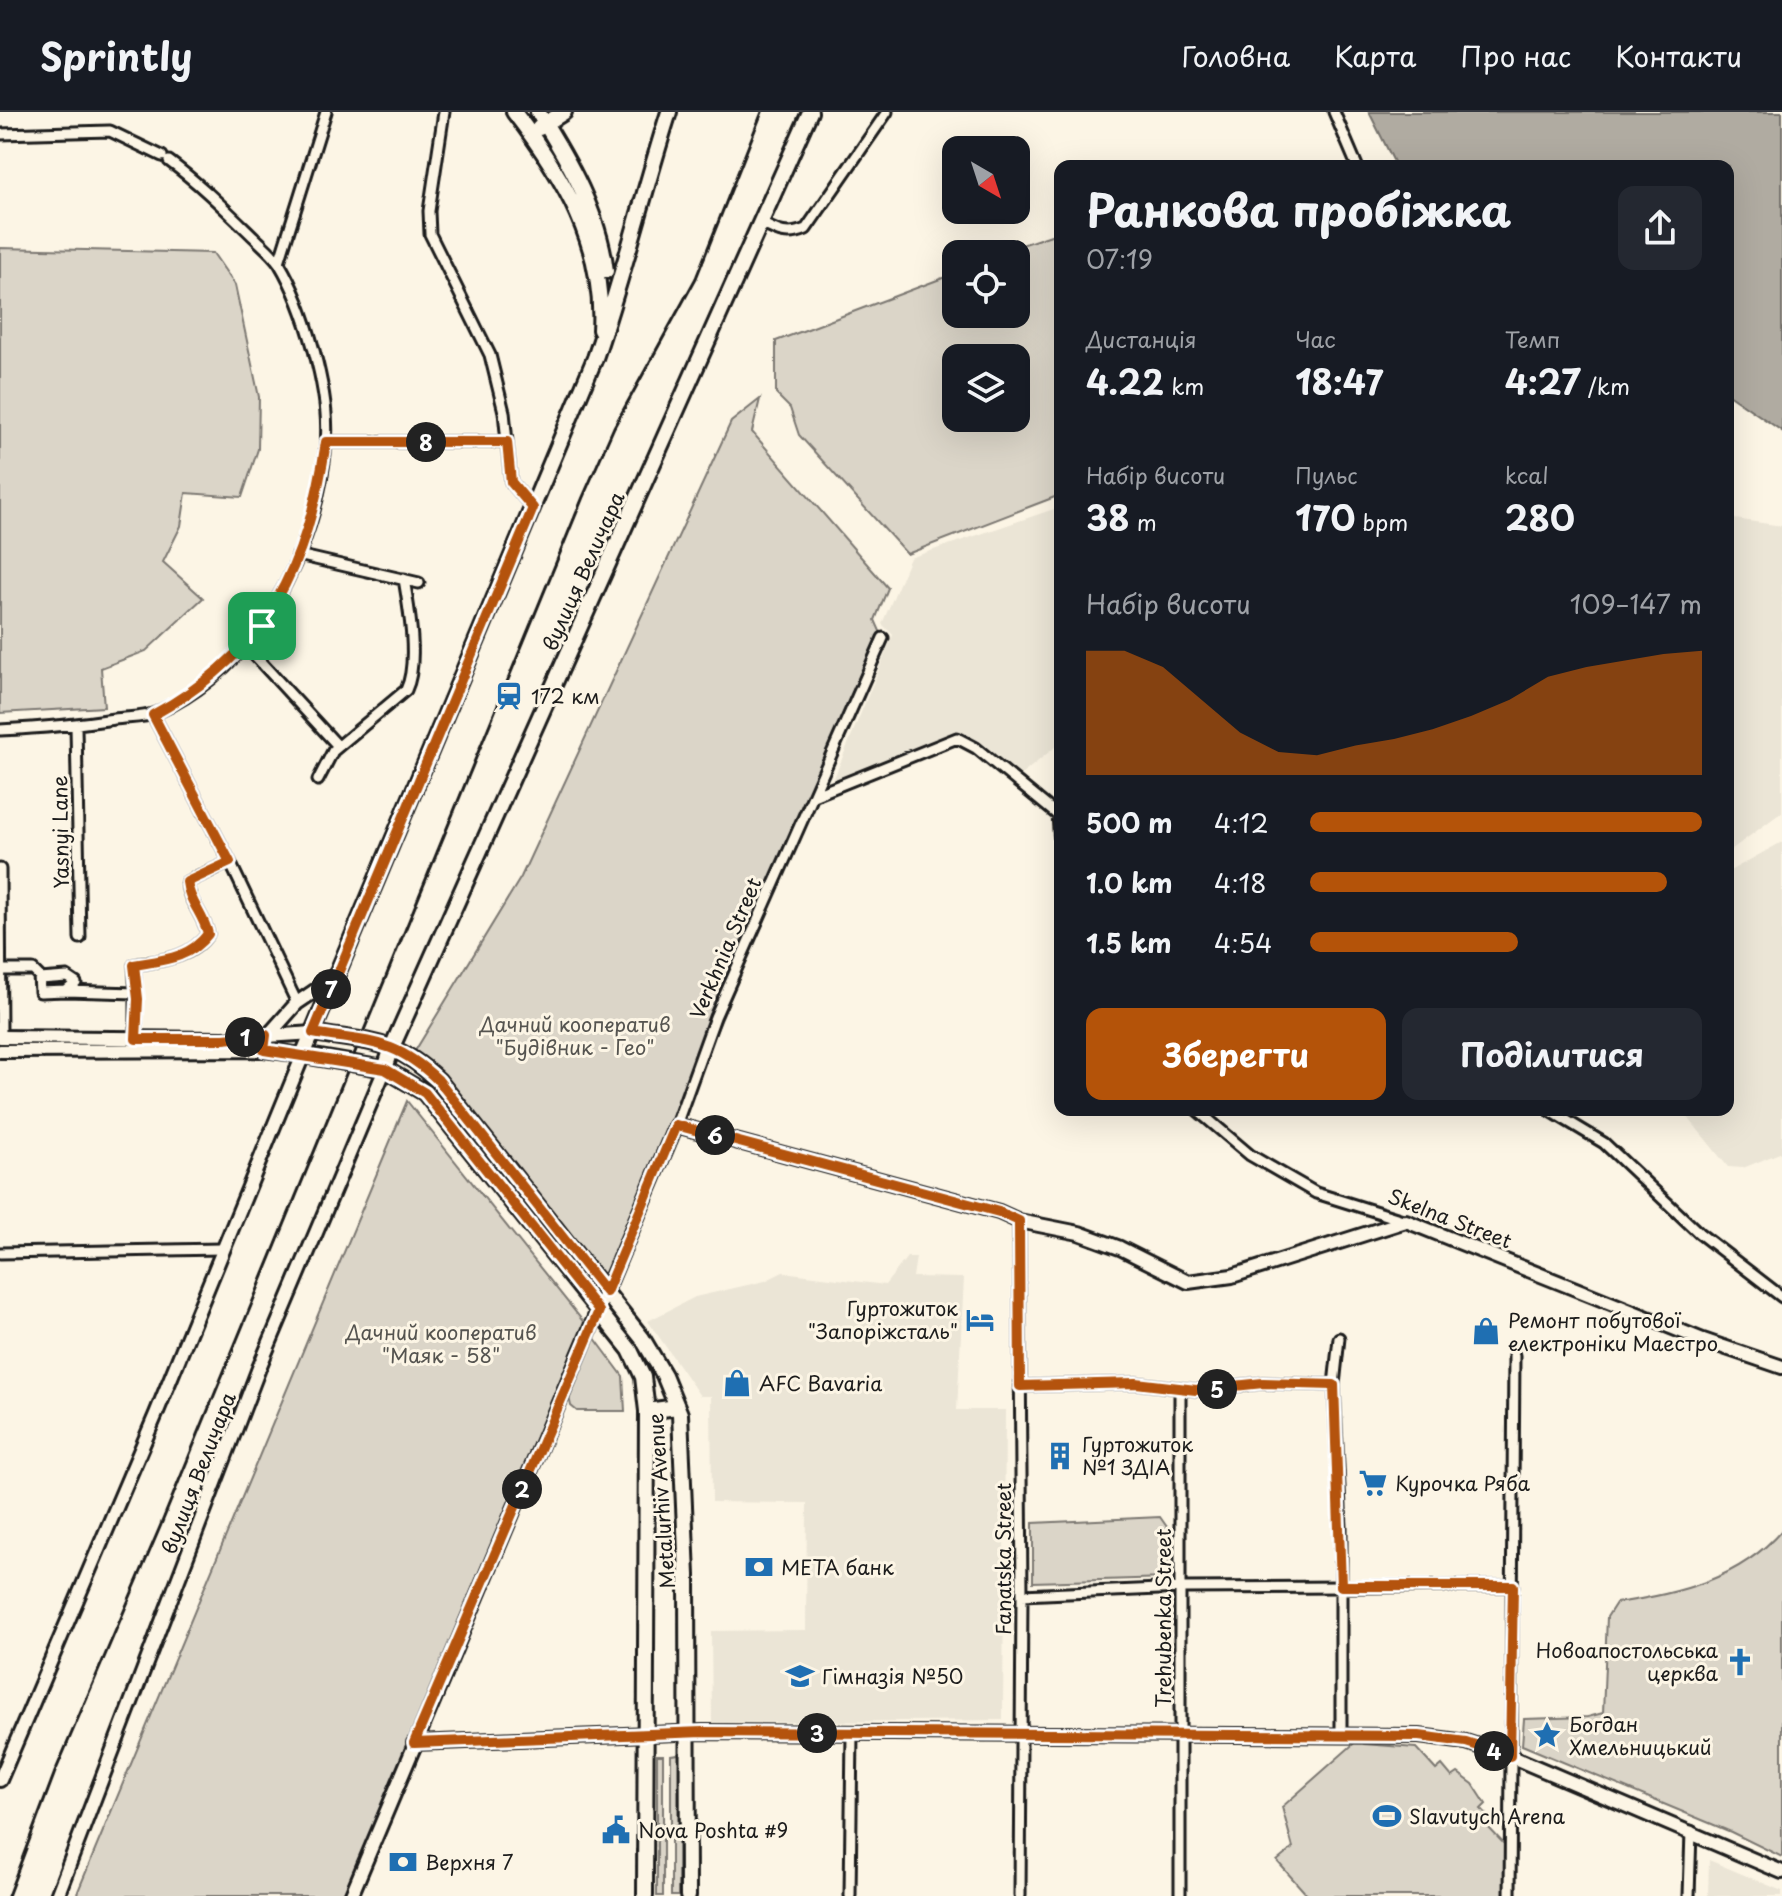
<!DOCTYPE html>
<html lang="uk">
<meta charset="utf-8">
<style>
body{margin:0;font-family:"Playpen Sans",sans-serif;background:#242831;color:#f1f3f6;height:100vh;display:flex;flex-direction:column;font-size:30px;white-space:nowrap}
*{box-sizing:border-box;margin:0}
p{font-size:26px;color:#9ea1a6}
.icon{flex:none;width:44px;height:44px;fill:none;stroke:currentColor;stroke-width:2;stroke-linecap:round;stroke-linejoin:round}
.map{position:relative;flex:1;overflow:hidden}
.sheet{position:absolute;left:1054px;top:48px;width:680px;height:956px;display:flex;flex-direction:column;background:#171b24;border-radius:16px;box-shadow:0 8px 32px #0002}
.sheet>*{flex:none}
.needle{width:52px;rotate:141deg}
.buttons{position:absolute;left:942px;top:24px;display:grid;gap:16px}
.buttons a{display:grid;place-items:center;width:88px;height:88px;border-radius:16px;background:#171b24;box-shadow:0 8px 32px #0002;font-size:40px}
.pin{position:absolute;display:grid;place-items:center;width:68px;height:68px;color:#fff;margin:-34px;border-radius:16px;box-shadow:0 4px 12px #0006}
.km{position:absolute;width:40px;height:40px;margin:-20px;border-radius:50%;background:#222;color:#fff;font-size:22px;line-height:40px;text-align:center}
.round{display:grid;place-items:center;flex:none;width:84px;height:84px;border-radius:16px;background:#242831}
.headline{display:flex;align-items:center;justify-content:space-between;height:136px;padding:0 32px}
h1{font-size:44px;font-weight:700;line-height:60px}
.stats{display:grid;grid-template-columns:repeat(3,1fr);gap:12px;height:136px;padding:8px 32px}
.stats div{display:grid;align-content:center}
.stats b{font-size:34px;font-weight:700}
.stats small{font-size:22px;font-weight:400}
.stats p{font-size:22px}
.chart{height:224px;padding:16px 32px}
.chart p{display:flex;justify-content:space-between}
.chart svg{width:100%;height:144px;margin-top:8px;fill:#b45309;opacity:.7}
.primary-button{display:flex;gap:16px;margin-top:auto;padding:16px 32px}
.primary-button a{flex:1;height:92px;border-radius:16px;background:#b45309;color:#fff;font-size:32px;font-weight:700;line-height:92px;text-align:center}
.primary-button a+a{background:#242831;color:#f1f3f6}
ul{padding:0 32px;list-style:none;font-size:26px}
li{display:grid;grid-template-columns:128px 96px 1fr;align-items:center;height:60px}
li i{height:20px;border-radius:10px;background:#b45309}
header{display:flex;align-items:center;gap:48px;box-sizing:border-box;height:112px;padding:0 40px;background:#171b24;border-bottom:2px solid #363941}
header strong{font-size:38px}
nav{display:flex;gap:44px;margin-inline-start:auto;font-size:28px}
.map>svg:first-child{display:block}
.built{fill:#ebe5d6}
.green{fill:#dbd5c8;stroke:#7c7872;stroke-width:2;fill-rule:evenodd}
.water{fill:#b0aba1;stroke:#75726c;stroke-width:2}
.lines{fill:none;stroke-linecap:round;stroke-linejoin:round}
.street-casing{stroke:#1c1c1c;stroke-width:15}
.secondary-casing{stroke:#1c1c1c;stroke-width:18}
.primary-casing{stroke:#1c1c1c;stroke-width:20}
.street{stroke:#fcf5e5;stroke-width:9}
.secondary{stroke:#fcf5e5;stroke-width:12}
.primary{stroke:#fcf5e5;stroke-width:14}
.rail{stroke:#1c1c1c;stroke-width:3}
.route-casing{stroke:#fff;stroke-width:16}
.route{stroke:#b45309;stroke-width:10}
.labels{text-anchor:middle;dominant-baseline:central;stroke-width:6;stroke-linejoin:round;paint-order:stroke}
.street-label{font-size:20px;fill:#1c1c1c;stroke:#fcf5e5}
.poi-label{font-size:20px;fill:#1c1c1c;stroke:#fcf5e5;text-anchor:start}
.park-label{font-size:20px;fill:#555450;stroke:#fcf5e5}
</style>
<header>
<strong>Sprintly</strong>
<nav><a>Головна</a><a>Карта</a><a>Про нас</a><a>Контакти</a></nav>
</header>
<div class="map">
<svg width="1782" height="1784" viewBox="0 0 1782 1784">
<rect width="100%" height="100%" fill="#fcf5e5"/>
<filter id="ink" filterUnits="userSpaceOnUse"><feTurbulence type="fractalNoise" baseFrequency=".0125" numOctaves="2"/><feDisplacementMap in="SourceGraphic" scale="16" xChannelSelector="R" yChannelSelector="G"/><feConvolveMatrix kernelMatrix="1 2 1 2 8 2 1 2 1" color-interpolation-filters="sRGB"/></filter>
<g filter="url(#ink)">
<path class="built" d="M1060,395V631L1021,663L979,628L955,621L832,671L893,523L882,512L910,446Z
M1728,406L1782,414V700L1728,740Z
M1782,730V1040L1743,1056L1728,1055L1682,998H1728V760Z
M907,1145H916L913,1165L964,1166L957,1298H1005L1003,1608L712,1611L711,1519L806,1518L807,1391L712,1390L711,1284H700L648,1209L695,1185L765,1169L783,1160L885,1173Z
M1709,1748L1782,1779V1784H1708Z"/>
<path class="green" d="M1060,120V383L907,442L799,323L790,296L776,282V229L956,161V202H1016V142H995ZM956,246H1016V306H956Z
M0,136L213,141L235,173L259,285L258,337L242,385L186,381L181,414L163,450L203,486L146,539L101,556L104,595L0,601Z
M760,287L752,320L888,476L875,508L883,526L606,1180L412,944L521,765L731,310Z
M407,989L585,1212L344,1784H76Z
M594,1225L623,1264L625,1299H577L571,1294L569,1285Z
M1160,1405L1167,1415L1168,1466L1033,1470V1411Z
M1782,1418V1745L1731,1720L1522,1633L1524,1607L1588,1605L1603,1601L1607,1505L1616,1491C1678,1482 1740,1467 1782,1418Z
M1359,1627L1364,1632L1416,1636L1436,1658L1442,1653L1452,1665L1458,1661L1473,1672L1486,1692L1481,1697L1492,1709L1487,1714L1506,1734L1507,1784H1308L1277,1749L1293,1736L1282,1695Z
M679,1642L678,1784H671V1643Z
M657,1643H663V1784H657Z"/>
<path class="water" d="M1369,0H1782V319L1728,282V54H1396Z"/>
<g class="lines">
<defs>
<path id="street" d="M444,0L429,99L430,122L490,243L504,300L511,370L533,396
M1334,0L1357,54
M0,22L110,19L162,44
M761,111C778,120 787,125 806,117L887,0
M279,150L326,0
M326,330H507
M298,443L419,471
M246,534L338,634
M153,603L230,750L297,891
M76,614L80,826
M0,618C39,616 76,613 114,607C128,605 144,606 156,601C258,556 317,438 326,332C331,282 305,194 279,151C273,142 262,133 254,125C226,98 200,72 169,49
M318,668L333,639L406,578C419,551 409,496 404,467
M813,684L957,626L976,636L1060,705
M1058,703L1060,732
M0,757L1,925
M0,858H33L39,864L40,880L66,879L76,871L67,865L40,867
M66,879L136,881V927
M136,881L134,853C163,848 190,847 208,822C204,803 188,789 187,770L230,750
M1197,998L1250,1043L1316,1081L1406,1109
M1549,998L1604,1031L1699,1121L1782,1185
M676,1013L715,905L883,526
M1019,1109L1022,1483L1020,1784
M0,1141L221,1137
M1339,1226L1334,1273L1341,1415V1624
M1020,1274L1136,1271L1196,1278L1263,1271L1334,1273
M1022,1483L1182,1476L1513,1474
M850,1784L852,1621
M1180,1784V1276
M1510,1784L1514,1243
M1689,1784L1691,1719"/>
<path id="secondary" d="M0,925L224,927L313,921
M265,927L297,891L337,864
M0,939L264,938L303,943L156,1302L0,1668
M414,1631L703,1620L1419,1624L1466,1630L1510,1644L1782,1760
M57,1784L259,1256L385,957
M351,1784L676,1013L999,1100L1019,1109L1079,1121L1120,1136L1188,1170L1232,1164L1406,1109L1703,1228L1782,1255"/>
<path id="primary" d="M514,0C564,65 605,134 600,218
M538,0C569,49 599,101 606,159
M539,16L564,0
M313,921C371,931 393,926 438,968L642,1226L664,1263L680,1302L687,1463L688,1784
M385,957L392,935L810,0
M647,1299L677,1295
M645,1784L647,1299L643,1265L630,1238L425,981L385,957L303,943L595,246C623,165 643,82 669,0"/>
</defs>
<use href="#street" class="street-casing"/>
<use href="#secondary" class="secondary-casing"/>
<use href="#primary" class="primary-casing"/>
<use href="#street" class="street"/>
<use href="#secondary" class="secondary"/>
<use href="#primary" class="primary"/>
<path class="rail" d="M8,1784L55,1660L160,1415L583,385L614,315L696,166L762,0"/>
</g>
</g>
<g class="lines" filter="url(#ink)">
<defs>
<path id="route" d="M326,330H507L511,370L533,396L313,921C371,931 393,926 438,968L606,1180L676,1013L999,1100L1019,1109L1020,1274L1136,1271L1196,1278L1263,1271L1334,1273L1341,1474H1513L1510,1644L1466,1630L1419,1624L703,1620L414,1631L599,1199L425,981L385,957L264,938L266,923L224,927H136L138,887L134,853C163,848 189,847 208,822C204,803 189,790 187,770L230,750L153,603C268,540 307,455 326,330Z"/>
</defs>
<use href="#route" class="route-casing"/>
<use href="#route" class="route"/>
</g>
<defs>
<symbol id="station-bare" viewBox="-9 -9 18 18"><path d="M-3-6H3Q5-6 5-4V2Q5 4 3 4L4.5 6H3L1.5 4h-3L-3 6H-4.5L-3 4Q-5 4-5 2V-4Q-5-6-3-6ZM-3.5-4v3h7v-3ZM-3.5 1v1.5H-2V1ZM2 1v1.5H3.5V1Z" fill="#1f6fb2" stroke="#fcf5e5" stroke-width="2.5" paint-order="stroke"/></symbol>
<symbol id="hotel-bare" viewBox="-9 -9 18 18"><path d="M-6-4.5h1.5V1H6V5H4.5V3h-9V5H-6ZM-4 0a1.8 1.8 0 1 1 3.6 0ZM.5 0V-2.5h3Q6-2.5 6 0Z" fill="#1f6fb2" stroke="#fcf5e5" stroke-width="2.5" paint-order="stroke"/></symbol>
<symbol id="shop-bare" viewBox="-9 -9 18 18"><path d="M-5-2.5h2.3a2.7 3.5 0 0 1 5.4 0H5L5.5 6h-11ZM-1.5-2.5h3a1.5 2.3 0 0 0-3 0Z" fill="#1f6fb2" stroke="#fcf5e5" stroke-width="2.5" paint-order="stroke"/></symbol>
<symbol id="building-bare" viewBox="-9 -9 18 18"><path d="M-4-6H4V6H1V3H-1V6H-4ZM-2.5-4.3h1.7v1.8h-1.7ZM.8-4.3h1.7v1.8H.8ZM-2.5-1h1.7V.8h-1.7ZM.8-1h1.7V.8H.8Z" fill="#1f6fb2" stroke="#fcf5e5" stroke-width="2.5" paint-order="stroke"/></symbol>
<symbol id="supermarket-bare" viewBox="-9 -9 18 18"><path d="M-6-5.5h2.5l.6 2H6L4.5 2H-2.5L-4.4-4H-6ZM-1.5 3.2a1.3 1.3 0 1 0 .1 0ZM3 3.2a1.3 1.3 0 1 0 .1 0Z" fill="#1f6fb2" stroke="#fcf5e5" stroke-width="2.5" paint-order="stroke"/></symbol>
<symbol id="bank-bare" viewBox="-9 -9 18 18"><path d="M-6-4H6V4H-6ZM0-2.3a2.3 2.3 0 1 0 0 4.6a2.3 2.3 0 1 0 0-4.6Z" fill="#1f6fb2" stroke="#fcf5e5" stroke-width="2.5" paint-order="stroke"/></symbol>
<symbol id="church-bare" viewBox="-9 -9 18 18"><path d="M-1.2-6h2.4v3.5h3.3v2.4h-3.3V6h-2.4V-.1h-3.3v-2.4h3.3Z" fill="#1f6fb2" stroke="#fcf5e5" stroke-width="2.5" paint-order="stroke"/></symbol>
<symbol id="school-bare" viewBox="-9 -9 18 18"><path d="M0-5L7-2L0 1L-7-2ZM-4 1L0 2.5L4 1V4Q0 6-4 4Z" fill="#1f6fb2" stroke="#fcf5e5" stroke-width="2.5" paint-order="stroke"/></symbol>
<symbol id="sight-bare" viewBox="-9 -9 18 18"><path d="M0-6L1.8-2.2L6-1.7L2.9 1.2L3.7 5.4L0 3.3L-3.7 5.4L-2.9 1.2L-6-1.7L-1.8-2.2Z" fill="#1f6fb2" stroke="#fcf5e5" stroke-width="2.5" paint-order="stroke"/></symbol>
<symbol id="stadium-bare" viewBox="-9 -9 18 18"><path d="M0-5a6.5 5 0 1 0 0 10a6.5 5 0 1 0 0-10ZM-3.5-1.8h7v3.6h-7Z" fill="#1f6fb2" stroke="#fcf5e5" stroke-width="2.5" paint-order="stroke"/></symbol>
<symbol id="civic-bare" viewBox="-9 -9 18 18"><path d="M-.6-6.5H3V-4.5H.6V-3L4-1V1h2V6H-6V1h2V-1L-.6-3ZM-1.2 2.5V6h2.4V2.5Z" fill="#1f6fb2" stroke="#fcf5e5" stroke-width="2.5" paint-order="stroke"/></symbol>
</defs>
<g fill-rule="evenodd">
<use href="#station-bare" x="489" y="564" width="40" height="40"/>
<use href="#hotel-bare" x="960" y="1188" width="40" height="40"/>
<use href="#shop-bare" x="1466" y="1199" width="40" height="40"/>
<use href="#shop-bare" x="717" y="1251" width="40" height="40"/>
<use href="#building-bare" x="1040" y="1324" width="40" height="40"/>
<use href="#supermarket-bare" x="1353" y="1351" width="40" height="40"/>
<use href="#bank-bare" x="739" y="1435" width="40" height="40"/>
<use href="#church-bare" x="1720" y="1530" width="40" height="40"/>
<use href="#school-bare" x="780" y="1544" width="40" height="40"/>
<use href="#sight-bare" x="1527" y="1603" width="40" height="40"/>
<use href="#stadium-bare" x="1367" y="1684" width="40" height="40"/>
<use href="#civic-bare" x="596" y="1698" width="40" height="40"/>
<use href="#bank-bare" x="383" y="1730" width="40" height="40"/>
</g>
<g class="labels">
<g class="street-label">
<text transform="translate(583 459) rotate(-66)">вулиця Величара</text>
<text transform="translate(60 720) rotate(-91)">Yasnyi Lane</text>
<text transform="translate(725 836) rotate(-67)">Verkhnia Street</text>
<text transform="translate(1450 1106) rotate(21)">Skelna Street</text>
<text transform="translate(198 1361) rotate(-69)">вулиця Величара</text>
<text transform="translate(661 1389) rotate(-94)">Metalurhiv Avenue</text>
<text transform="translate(1003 1447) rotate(-90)">Fanatska Street</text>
<text transform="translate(1163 1506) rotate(-90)">Trehubenka Street</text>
</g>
<g class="poi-label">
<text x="531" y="584">172 км</text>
<text x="958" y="1196" text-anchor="end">Гуртожиток<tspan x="958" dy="23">"Запоріжсталь"</tspan></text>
<text x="1508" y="1208">Ремонт побутової<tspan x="1508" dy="23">електроніки Маестро</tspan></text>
<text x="759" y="1271">AFC Bavaria</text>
<text x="1082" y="1332">Гуртожиток<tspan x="1082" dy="23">№1 ЗДІА</tspan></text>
<text x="1395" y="1371">Курочка Ряба</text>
<text x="781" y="1455">МЕТА банк</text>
<text x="1718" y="1538" text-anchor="end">Новоапостольська<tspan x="1718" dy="23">церква</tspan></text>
<text x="822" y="1564">Гімназія №50</text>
<text x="1569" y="1612">Богдан<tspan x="1569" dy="23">Хмельницький</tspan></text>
<text x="1409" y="1704">Slavutych Arena</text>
<text x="638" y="1718">Nova Poshta #9</text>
<text x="425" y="1750">Верхня 7</text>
</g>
<g class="park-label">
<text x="575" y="912">Дачний кооператив<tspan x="575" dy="23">"Будівник - Гео"</tspan></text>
<text x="441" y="1220">Дачний кооператив<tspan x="441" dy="23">"Маяк - 58"</tspan></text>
</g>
</g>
</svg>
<div class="buttons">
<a><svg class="needle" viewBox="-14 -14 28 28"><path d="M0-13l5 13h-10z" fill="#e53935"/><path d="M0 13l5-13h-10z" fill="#9ea1a6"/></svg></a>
<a><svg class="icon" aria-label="locate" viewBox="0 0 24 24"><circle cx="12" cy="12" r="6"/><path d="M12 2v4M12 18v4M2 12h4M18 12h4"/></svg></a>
<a><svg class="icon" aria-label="layers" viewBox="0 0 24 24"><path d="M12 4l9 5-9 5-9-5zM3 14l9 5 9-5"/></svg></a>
</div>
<div class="pin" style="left:262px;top:514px;background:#1e9e55"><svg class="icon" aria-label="arrive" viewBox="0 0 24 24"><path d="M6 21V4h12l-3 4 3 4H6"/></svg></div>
<b class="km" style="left:245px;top:925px">1</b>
<b class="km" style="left:522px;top:1377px">2</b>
<b class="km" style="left:817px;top:1621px">3</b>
<b class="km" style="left:1494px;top:1639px">4</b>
<b class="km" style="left:1217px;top:1277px">5</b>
<b class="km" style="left:715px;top:1023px">6</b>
<b class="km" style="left:331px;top:877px">7</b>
<b class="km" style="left:426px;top:330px">8</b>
<section class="sheet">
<div class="headline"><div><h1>Ранкова пробіжка</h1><p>07:19</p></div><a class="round"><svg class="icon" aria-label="share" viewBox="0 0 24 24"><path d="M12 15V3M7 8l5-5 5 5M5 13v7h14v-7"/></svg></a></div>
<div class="stats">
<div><p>Дистанція</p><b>4.22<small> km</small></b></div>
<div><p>Час</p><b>18:47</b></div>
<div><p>Темп</p><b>4:27<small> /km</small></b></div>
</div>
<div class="stats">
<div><p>Набір висоти</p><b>38<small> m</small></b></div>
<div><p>Пульс</p><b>170<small> bpm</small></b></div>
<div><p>kcal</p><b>280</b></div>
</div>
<div class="chart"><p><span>Набір висоти</span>109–147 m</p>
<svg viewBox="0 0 160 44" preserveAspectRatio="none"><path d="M0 44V6L10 6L20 11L30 21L40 31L50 37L60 38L70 35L80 33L90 30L100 26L110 21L120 14L130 11L140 9L150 7L160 6V44z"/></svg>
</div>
<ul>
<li><b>500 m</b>4:12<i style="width:100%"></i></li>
<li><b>1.0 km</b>4:18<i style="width:91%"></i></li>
<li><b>1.5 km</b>4:54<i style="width:53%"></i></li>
</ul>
<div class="primary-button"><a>Зберегти</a><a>Поділитися</a></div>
</section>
</div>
